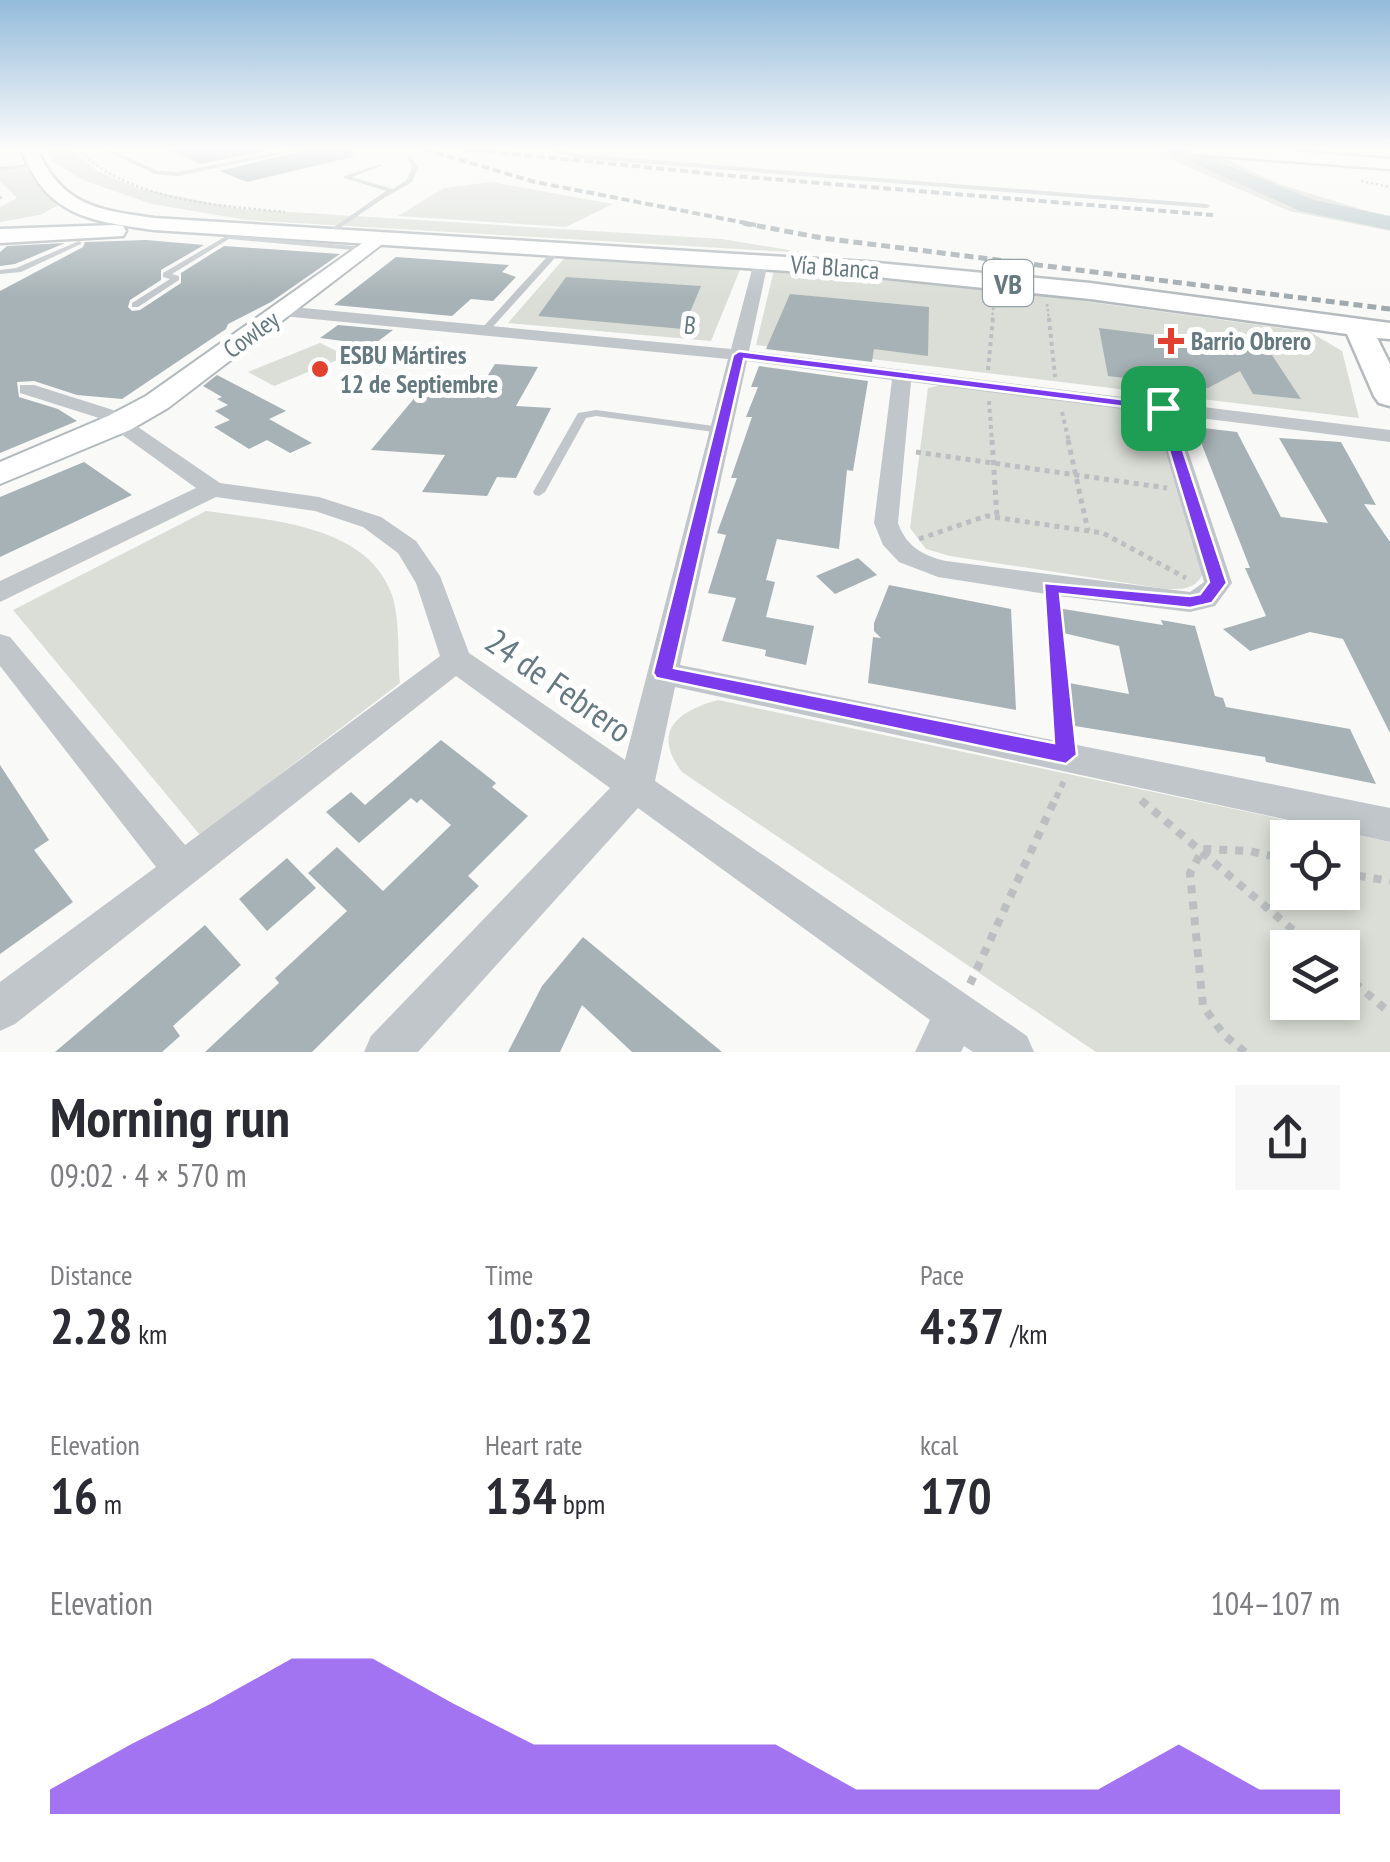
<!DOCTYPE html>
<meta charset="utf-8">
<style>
body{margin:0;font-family:"PT Sans Narrow",sans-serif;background:#f7f7f7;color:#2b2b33;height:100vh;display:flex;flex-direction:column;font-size:38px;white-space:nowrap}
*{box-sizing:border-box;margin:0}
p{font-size:32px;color:#7c7c81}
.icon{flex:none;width:55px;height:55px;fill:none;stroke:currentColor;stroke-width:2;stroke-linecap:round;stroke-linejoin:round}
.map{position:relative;height:1052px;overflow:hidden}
.side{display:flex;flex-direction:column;background:#fff;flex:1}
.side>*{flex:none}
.tools{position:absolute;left:1270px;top:820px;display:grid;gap:20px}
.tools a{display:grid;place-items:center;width:90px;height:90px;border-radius:0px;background:#fff;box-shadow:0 5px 15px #0003;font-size:50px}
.pin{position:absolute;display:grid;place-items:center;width:85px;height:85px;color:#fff;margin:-42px;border-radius:20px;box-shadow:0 5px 15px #0006}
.round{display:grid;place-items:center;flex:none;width:105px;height:105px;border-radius:0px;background:#f7f7f7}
.overview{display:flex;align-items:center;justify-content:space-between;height:170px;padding:0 50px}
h1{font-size:55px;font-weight:800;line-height:75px}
.figures{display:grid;grid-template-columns:repeat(3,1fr);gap:15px;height:170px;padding:10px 50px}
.figures div{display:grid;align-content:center}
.figures b{font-size:50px;font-weight:800}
.figures small{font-size:28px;font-weight:400}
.figures p{font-size:28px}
.chart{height:280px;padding:20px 50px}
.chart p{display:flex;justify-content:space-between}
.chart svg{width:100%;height:180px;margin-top:10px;fill:#7c3aed;opacity:.7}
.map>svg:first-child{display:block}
.green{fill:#daded6;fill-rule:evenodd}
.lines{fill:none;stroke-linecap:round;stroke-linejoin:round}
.river{fill:#b7c6c8;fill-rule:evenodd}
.building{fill:#a7b2b6}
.secondary-casing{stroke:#b3babd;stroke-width:4}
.primary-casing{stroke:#b4babd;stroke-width:5}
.path-far4{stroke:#bbbfc1;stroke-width:2.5;stroke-dasharray:2.5 2.5;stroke-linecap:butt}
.path-far3{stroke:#bbbfc1;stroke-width:4;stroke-dasharray:4 4;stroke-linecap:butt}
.path-far2{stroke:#bbbfc1;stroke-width:5;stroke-dasharray:5 5;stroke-linecap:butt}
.path-far1{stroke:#bbbfc1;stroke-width:6;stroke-dasharray:6 6;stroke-linecap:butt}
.path{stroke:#bbbfc1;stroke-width:8;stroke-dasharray:8 8;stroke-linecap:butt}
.lane{fill:#c0c6c9;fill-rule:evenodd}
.street{fill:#c0c6c9;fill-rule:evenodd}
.secondary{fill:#fff;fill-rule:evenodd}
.primary{fill:#fff;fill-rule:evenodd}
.rail-far1{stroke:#a0a9ad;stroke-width:4;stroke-dasharray:8 4;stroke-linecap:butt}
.rail{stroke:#a0a9ad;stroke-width:5;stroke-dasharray:9 5;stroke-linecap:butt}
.route{fill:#7c3aed;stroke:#fff;stroke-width:2.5;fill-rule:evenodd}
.poi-dot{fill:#e04130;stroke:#fff;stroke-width:4}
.labels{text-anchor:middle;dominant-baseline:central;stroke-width:10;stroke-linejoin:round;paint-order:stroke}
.far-street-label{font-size:25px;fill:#657981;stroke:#fff}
.far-poi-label{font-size:25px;font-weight:bold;fill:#657981;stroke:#fff;text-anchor:start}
.shield{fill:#fff;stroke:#93a1a7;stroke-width:2.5}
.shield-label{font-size:28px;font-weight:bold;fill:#657981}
.near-street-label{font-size:35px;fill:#657981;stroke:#fff}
</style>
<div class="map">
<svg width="1390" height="1052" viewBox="0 0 1390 1052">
<rect width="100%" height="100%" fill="#f9f9f7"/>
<path class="green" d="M46,149H70L97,171L137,188L240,209L722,239L807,253L246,220L152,204L85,181L52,161Z
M1152,151L1221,157L1279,184L1390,218V231L1289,211Z
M24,167L59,205L40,215L0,222V207L17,198L0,181V171Z
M491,182L613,204L566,227L398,216L444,188Z
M567,255L741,267L711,341L508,323Z
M774,270L1032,294L1310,332L1342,351L1359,418L756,345Z
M320,343L347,356L274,386L248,372Z
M941,385L1140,411L1155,419L1203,574C1194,590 1184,589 1166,589L950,556L926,549L910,528L928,388Z
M206,511C267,520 363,524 390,590C401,615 397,655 400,683L200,835L13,610Z
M718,700L1390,842V1052H1096L682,772C651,731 678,711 718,700ZM1288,838H1342V892H1288ZM1288,948H1342V1002H1288Z"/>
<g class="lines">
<path class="river" d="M1162,149H1188L1314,200L1390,216V230L1300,211Z"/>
</g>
<path class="building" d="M168,149H273L201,164Z
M310,149H352L353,157L247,182L219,171Z
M146,240L204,245L161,270V280L130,300L128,307L132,311L140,310L181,283V273L224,246L340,254L271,302L228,324L226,329L122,399L77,395L34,381L17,382L19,397L58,409L77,421L0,453V291L83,247L85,242Z
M65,243L15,264L0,266V252L7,246Z
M396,257L509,265L502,272L516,277L493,301L471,299L452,316L334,305Z
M566,277L701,286L683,329L538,316Z
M790,294L929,307L928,356L874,349L872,362L766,349Z
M338,325L393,330L373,345L320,338Z
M1099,328L1268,349L1301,399L1253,394L1240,371L1208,388L1108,376Z
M495,364L538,367L516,406L551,408L516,478L497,477L487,496L422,492L445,455L371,450L427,383L481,386Z
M759,366L868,381L853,471L847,470L839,549L777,539L766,580L775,582L766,617L814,626L806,665L765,656L766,650L722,641L736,598L708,593L726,535L717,533L737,478H731L752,417H746L758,387H751Z
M217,375L286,411L269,419L312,443L290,453L267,440L249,449L214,427L230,420L215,411L228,405L217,399L222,397L203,386Z
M1195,427L1237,432L1281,517L1328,523L1279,438L1341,442L1376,505L1364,504L1390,542V733L1343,639L1310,632L1250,651L1223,629L1266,616L1245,568H1250Z
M84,462L132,495L0,557V497Z
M858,558L877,575L835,594L816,576Z
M889,585L1011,609L1016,710L868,683L873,637L881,638L874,631V623Z
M1057,608L1163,625L1161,620L1195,626L1215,696L1223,698L1226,707L1350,729L1376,784L1266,762L1265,757L1075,726L1069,683L1129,694L1119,646L1059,632Z
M441,740L496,783L492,787L528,816L468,876L479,886L312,1052H205L279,983L275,978L347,911L308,873L337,847L383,891L451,825L421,799L417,803L411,798L359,843L326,812L351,792L365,805Z
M0,765L49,840L34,850L73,902L0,954Z
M287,858L316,888L267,931L239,899Z
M205,925L241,965L173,1026L180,1036L162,1052H55Z
M583,937L722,1052H632L582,1005L560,1052H508L542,986Z"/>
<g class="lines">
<defs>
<path id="secondary" d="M378,232L385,234L388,238L385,242L168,408L130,430L0,484V462L108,416L146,396Z"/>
<path id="primary" d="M21,149H37C62,206 98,210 154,218L867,262L1090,283L1390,323V339L1377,338L1390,364V406L1379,403L1374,396L1347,334L1090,299L867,276L154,230C90,221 46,216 21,149Z
M1187,149H1266L1390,159V169L1195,154Z
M115,225L123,226L126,231L123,236L0,243V229Z"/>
</defs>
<use href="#secondary" class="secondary-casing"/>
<use href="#primary" class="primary-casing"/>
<path class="path-far4" d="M77,149C130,201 215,205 285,212
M1361,181L1390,187
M1047,304L1049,320
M992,320L994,301"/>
<path class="path-far3" d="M1049,318L1055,377
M988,370L993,318
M989,401L992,442
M1062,412L1069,442"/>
<path class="path-far2" d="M992,440L997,517
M1068,440L1088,531
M916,452L1167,488
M919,539L986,516L1103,533L1186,578"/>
<path class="path-far1" d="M1052,607L1064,731
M1056,798L1064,781"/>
<path class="path" d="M1141,800L1314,948
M1342,873L1390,881
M1342,972L1390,1013
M970,984L1057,795
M1245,1052L1224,1035L1203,1006L1190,873L1203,849L1250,851L1288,860"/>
<path class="lane" d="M102,149H109L158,171L177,172L294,149H306L177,176L155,174Z
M547,149H557L577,154L1207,204L1210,206L1207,208L577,158Z
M410,155L418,167L412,182L384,198L328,236H324V234L386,191L344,178V176L381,164V166L352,177L393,189L407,180L412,167L407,157Z
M35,163L33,166L0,171V167Z
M0,195L3,198L0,200Z
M228,235L364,247L368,249L364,251L229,239L172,274L179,276V280L138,307H132V303L170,279L163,277V273Z
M79,241L81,242V244L21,272L0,274V270L16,268Z
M556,247L563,249L489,331H483V327Z
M596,410L721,427L726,430L721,433L596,416L586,418L545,492L539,496L535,495L533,492L578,413Z"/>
<path class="street" d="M761,258L768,262L749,351L1390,430V442L1176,415L1232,583L1215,606L1190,612L1059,596L938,577L899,562L883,545L874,523L892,380L747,361L680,665L1390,808V842L675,687L655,781L1027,1036L1034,1052H973L964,1046L961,1052H915L930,1020L638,808L418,1052H364L371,1036L610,788L456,676L15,1024L0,1031V982L156,867L0,666V634L10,637L185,845L440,656L416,583L398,553L363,527L315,511L216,497L0,602V581L196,488L99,418L20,393V385H34L113,410L220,483L319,497L381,517L416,541L440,576L469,653L625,760L728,359L282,316L274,311L282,306L731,349L754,262ZM911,382L1154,413L1204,582L1190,592L946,561C923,556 906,546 898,523Z"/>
<use href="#secondary" class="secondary"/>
<use href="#primary" class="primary"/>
<path class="rail-far1" d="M424,149L535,182L756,225
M465,149L734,176L1213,215"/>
<path class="rail" d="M743,223L822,238L1390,309"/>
</g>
<linearGradient id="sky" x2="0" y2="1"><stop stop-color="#94bbdb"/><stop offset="0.5" stop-color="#fcfcfb"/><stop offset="1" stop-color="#fcfcfb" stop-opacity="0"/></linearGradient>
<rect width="1390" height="297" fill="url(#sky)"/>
<path class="route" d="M739,351L1168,405L1227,583L1212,603L1190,608L1060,594L1077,755L1066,764L656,678L653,673L733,355ZM744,359L1157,411L1209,582L1200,594L1190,596L1044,583L1054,743L674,668Z"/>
<g class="poi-dot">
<path d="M1166 326h10v10h10v10h-10v10h-10v-10h-10v-10h10z"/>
<circle cx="320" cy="369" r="10"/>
</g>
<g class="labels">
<g class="far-street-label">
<text transform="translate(835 267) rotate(4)">Vía Blanca</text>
<text transform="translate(690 325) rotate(6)">B</text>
<text transform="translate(251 334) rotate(-36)">Cowley</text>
</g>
<g class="far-poi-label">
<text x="1191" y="341">Barrio Obrero</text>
<text x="340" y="355">ESBU Mártires<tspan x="340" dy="29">12 de Septiembre</tspan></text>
</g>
<rect class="shield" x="983" y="260" width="50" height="46" rx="8"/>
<g class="shield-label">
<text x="1008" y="283">VB</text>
</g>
<g class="near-street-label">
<text transform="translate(559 685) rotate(35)">24 de Febrero</text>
</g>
</g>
</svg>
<div class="tools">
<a><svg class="icon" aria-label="locate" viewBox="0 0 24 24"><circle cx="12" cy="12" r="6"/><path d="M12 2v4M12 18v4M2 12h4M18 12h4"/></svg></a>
<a><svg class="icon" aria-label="layers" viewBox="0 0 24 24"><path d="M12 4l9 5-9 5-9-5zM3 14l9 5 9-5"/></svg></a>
</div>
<div class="pin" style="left:1163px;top:408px;background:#1e9e55"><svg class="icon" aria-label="arrive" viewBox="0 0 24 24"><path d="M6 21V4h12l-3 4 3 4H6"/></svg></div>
</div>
<section class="side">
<div class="overview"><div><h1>Morning run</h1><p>09:02 · 4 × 570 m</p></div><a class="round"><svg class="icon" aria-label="share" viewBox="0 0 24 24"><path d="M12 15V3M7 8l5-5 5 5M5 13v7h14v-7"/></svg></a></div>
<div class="figures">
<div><p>Distance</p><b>2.28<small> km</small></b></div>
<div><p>Time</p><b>10:32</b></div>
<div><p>Pace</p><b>4:37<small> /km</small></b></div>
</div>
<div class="figures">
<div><p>Elevation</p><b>16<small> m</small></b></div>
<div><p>Heart rate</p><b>134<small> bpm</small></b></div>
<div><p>kcal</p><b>170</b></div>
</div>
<div class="chart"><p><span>Elevation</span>104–107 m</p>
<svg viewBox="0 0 160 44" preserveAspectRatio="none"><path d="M0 44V38L10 27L20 17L30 6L40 6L50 17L60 27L70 27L80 27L90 27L100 38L110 38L120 38L130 38L140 27L150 38L160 38V44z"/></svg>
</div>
</section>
